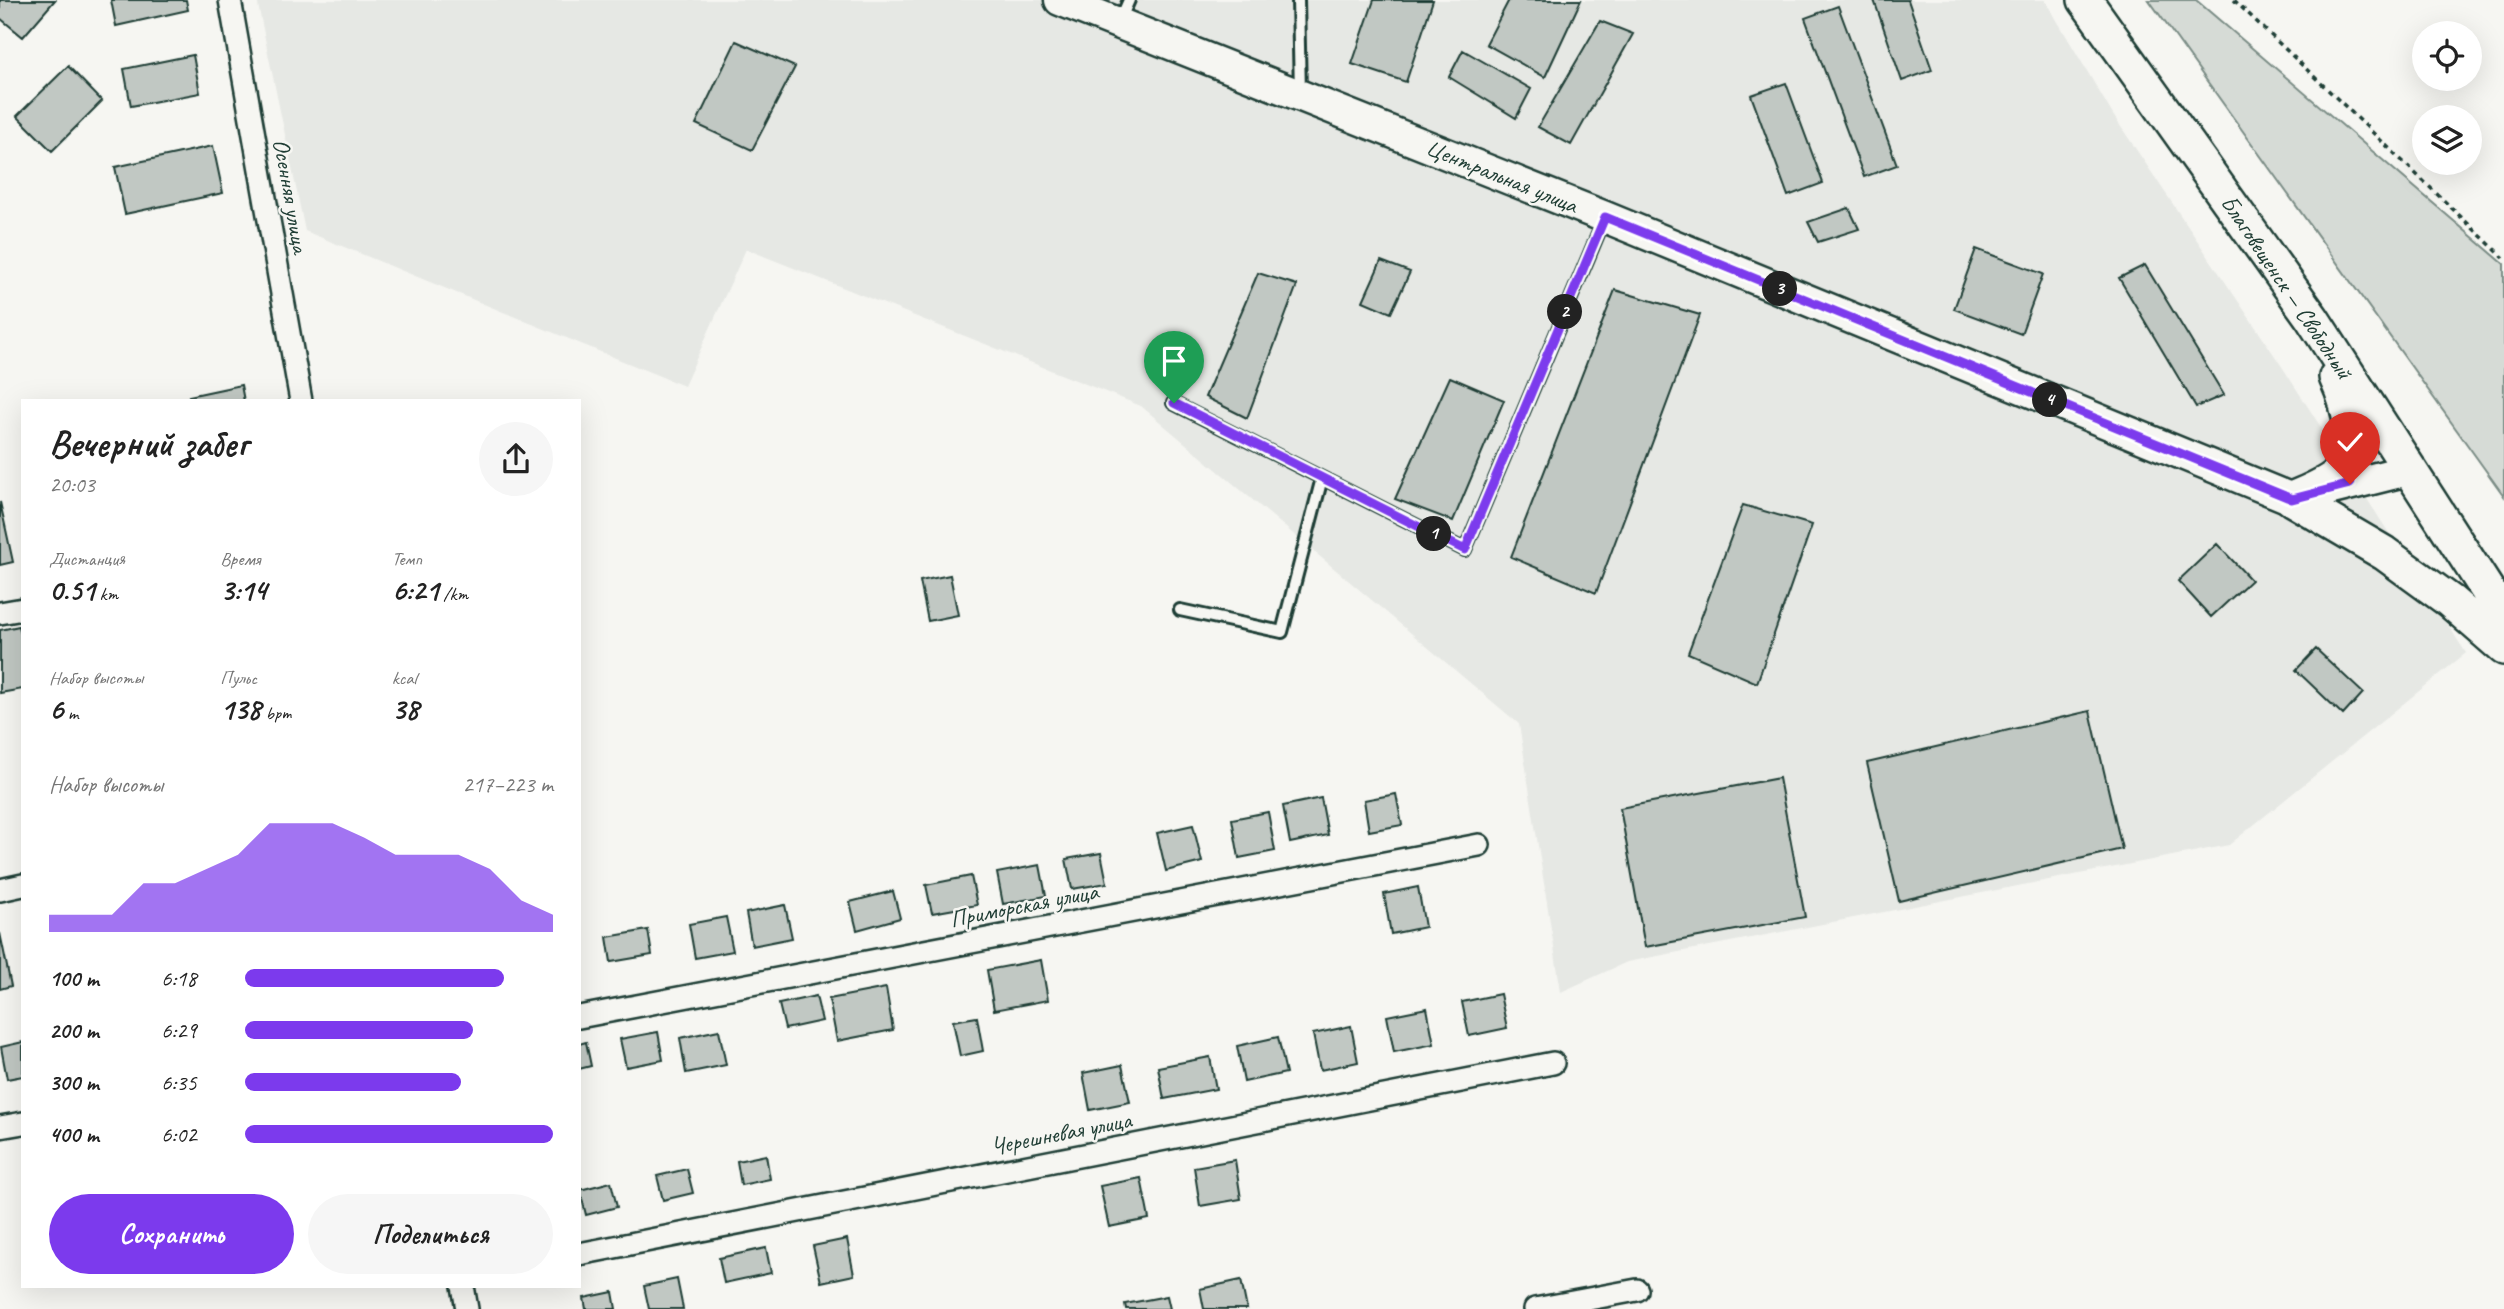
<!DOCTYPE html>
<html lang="ru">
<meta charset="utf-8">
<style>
body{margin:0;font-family:Caveat,sans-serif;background:#f6f6f6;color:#222;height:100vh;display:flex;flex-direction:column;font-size:26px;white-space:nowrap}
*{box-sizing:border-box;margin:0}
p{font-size:23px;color:#767676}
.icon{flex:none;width:38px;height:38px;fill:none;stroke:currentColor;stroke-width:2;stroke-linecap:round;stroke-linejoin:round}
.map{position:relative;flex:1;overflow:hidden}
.drawer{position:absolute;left:21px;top:399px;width:560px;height:889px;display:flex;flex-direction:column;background:#fff;border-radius:0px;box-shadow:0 7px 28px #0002}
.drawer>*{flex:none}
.buttons{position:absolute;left:2412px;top:21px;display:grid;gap:14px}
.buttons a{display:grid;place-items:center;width:70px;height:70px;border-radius:50%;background:#fff;box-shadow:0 7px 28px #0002;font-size:35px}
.pin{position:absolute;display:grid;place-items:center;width:60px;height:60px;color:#fff;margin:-72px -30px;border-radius:50% 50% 50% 0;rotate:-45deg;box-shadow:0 0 7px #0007}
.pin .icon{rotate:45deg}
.km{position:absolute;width:35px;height:35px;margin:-18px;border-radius:50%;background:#222;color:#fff;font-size:19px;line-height:35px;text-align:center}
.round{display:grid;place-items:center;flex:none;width:74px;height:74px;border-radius:37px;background:#f6f6f6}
.head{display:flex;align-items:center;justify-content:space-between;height:119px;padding:0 28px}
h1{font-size:38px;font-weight:700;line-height:52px}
.stats{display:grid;grid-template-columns:repeat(3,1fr);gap:10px;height:119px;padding:7px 28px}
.stats div{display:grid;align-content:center}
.stats b{font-size:30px;font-weight:700}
.stats small{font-size:19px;font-weight:400}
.stats p{font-size:19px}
.chart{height:196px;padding:14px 28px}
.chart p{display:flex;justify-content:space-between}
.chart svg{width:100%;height:126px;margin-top:7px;fill:#7c3aed;opacity:.7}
.button{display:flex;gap:14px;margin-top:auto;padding:14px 28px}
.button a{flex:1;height:80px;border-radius:42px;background:#7c3aed;color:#fff;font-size:28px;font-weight:700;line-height:80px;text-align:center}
.button a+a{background:#f6f6f6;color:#222}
ul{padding:0 28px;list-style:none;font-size:23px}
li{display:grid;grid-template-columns:112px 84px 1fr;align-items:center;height:52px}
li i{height:18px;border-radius:9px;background:#7c3aed}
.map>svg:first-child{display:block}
.built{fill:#e6e8e4}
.green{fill:#d6dbd6;stroke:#7a8c85;stroke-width:2}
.building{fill:#c1c8c3;stroke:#1f3d34;stroke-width:2}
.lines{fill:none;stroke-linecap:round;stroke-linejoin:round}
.lane-casing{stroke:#1f3d34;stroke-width:16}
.street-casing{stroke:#1f3d34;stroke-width:26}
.secondary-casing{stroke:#1f3d34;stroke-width:35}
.primary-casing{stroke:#1f3d34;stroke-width:38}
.path{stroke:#1f3d34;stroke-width:3.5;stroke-dasharray:5 5;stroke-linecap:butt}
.lane{stroke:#f6f6f2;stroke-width:10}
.street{stroke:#f6f6f2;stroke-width:21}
.secondary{stroke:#f6f6f2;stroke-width:30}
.primary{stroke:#f6f6f2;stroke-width:33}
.route-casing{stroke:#fff;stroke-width:14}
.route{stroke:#7c3aed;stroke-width:9}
.labels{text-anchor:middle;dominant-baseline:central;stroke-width:5;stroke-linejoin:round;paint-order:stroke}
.street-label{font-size:24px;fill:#1f3d34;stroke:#f6f6f2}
</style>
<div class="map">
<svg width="2504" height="1309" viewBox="0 0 2504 1309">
<rect width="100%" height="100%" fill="#f6f6f2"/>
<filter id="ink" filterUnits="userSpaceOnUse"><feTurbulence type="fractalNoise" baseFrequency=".0143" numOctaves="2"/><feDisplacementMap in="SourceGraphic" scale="14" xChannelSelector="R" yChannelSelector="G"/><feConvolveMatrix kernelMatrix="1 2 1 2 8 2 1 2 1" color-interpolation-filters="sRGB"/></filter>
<g filter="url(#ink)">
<path class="built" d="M257,0H2045L2113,115L2281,365L2466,653L2229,845L1627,962L1561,992L1519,724L1141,406L746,249L684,386L305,231Z"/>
<path class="green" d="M2149,0H2196L2504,264V496Z"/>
<path class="building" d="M0,0H55L23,37L0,18Z
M111,0H186L188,10L116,26Z
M1374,0H1433L1406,82L1352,64Z
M1509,0H1581L1545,77L1486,44Z
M1874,0H1908L1932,70L1902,81Z
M1838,6L1897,165L1864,177L1805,18Z
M1600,21L1633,34L1571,145L1538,127Z
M736,41L795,67L752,150L696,124Z
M1463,50L1531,89L1516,118L1449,77Z
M193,55L200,93L131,106L124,69Z
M68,66L102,101L52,151L17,116Z
M1786,83L1823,183L1788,196L1751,95Z
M213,146L223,193L125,214L115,167Z
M1849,208L1859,229L1818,242L1808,222Z
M1976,249L2043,274L2021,334L1954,309Z
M1381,261L1410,272L1391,313L1363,301Z
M2145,265L2224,395L2196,407L2119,278Z
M1258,273L1297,285L1247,418L1205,397Z
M1615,290L1700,315L1596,593L1511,557Z
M1450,377L1504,400L1453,521L1395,499Z
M241,385L244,401H190L189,396Z
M0,502L13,562L0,565Z
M1743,505L1812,525L1757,683L1688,653Z
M2217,544L2251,580L2211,617L2178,581Z
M950,575L958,615L928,621L920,581Z
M19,626L23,642V689L0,693V630Z
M2316,649L2363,693L2343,715L2296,670Z
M2090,711L2122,849L1899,901L1867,763Z
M1779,778L1805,917L1645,947L1620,808Z
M1396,794L1402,825L1369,831L1364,800Z
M1321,798L1328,835L1290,843L1283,806Z
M1268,812L1275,851L1239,858L1232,819Z
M1193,825L1202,862L1166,871L1157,833Z
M1101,853L1107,883L1072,889L1066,859Z
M1040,865L1046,896L1003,904L997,873Z
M971,876L977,905L932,913L926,885Z
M1418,887L1425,927L1391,934L1384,894Z
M893,891L900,918L857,930L850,902Z
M785,905L792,938L752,946L746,913Z
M726,917L733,951L695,958L689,924Z
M648,930L652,955L611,962L607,937Z
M0,933L11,986L0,989Z
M1041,960L1048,1000L994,1010L987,970Z
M886,988L893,1030L837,1041L829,999Z
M1500,994L1507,1028L1469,1036L1462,1002Z
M816,996L822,1021L785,1029L779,1004Z
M1427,1008L1434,1044L1394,1052L1387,1016Z
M977,1017L983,1051L960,1056L953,1021Z
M1351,1026L1358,1062L1320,1070L1313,1034Z
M719,1030L726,1065L686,1073L680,1038Z
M658,1032L663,1060L626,1067L620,1039Z
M1278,1037L1286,1073L1244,1082L1237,1046Z
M23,1042V1076L7,1079L1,1047Z
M586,1042L591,1066L579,1069V1044Z
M1210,1057L1216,1089L1164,1099L1158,1067Z
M1122,1065L1130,1102L1090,1110L1083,1073Z
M766,1155L770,1179L741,1185L737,1161Z
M1235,1160L1241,1199L1200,1206L1194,1167Z
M687,1169L693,1193L663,1200L657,1176Z
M1141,1178L1149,1219L1109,1227L1100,1186Z
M611,1182L617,1207L586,1215L580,1190Z
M847,1239L854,1275L821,1282L813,1246Z
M766,1248L771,1273L724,1283L719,1258Z
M677,1279L683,1309H649L644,1286Z
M1241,1280L1247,1309H1204L1200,1289Z
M613,1292L616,1309H586L584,1298Z
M1167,1296L1170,1309H1126L1125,1304Z"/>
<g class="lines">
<defs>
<path id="lane" d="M1298,0L1300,93
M1119,23L1129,0
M1173,403L1465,550L1604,220
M1180,610L1282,632L1322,478"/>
<path id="street" d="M230,0L301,401
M0,613L23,609
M0,890L23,885
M579,1017L1479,845
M0,1127L23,1123
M579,1254L1553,1063
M463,1286L467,1309
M1535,1309L1637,1290"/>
<path id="secondary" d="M1060,0L1605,217L2292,499L2408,470"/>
<path id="primary" d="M2085,0L2312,318L2504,616
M2292,499L2384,553L2450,601L2504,648
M2292,499C2307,492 2324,486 2336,476C2363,453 2348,403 2336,377"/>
</defs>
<use href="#lane" class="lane-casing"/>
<use href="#street" class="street-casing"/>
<use href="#secondary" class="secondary-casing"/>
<use href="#primary" class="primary-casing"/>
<path class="path" d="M2234,0L2504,258"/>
<use href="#lane" class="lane"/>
<use href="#street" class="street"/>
<use href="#secondary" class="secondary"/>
<use href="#primary" class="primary"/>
</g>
</g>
<g class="lines" filter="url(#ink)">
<defs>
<path id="route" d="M1174,403L1465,550L1605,217L2292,499L2350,484"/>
</defs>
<use href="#route" class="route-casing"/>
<use href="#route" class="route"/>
</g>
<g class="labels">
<g class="street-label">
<text transform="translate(1502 176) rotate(22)">Центральная улица</text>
<text transform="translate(291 196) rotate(80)">Осенняя улица</text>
<text transform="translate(2287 287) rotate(56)">Благовещенск — Свободный</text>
<text transform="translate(1024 905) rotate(-11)">Приморская улица</text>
<text transform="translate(1061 1133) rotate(-11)">Черешневая улица</text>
</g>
</g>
</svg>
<div class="buttons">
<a><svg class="icon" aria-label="locate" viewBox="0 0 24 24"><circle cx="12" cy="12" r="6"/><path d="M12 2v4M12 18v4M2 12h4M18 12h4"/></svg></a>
<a><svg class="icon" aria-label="layers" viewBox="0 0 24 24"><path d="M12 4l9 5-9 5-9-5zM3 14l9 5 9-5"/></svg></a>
</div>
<div class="pin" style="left:1174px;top:403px;background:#1e9e55"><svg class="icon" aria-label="arrive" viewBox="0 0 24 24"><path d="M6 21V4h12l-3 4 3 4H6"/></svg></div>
<div class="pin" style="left:2350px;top:484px;background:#d93025"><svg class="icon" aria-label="check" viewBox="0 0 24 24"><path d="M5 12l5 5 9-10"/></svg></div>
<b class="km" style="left:1434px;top:534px">1</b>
<b class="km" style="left:1565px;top:312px">2</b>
<b class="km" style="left:1780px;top:289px">3</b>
<b class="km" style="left:2050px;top:400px">4</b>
<section class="drawer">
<div class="head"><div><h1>Вечерний забег</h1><p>20:03</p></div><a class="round"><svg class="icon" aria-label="share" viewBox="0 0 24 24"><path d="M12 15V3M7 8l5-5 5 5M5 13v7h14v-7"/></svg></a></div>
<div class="stats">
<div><p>Дистанция</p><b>0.51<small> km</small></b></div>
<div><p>Время</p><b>3:14</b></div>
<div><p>Темп</p><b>6:21<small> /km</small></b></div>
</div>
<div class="stats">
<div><p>Набор высоты</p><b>6<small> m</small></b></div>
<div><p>Пульс</p><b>138<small> bpm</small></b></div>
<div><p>kcal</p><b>38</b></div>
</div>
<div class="chart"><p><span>Набор высоты</span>217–223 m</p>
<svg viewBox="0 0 160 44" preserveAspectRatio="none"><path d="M0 44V38L10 38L20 38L30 27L40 27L50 22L60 17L70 6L80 6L90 6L100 11L110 17L120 17L130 17L140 22L150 33L160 38V44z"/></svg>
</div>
<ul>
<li><b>100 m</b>6:18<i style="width:84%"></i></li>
<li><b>200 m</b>6:29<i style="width:74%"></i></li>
<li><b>300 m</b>6:35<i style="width:70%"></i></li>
<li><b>400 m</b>6:02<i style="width:100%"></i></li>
</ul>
<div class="button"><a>Сохранить</a><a>Поделиться</a></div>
</section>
</div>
